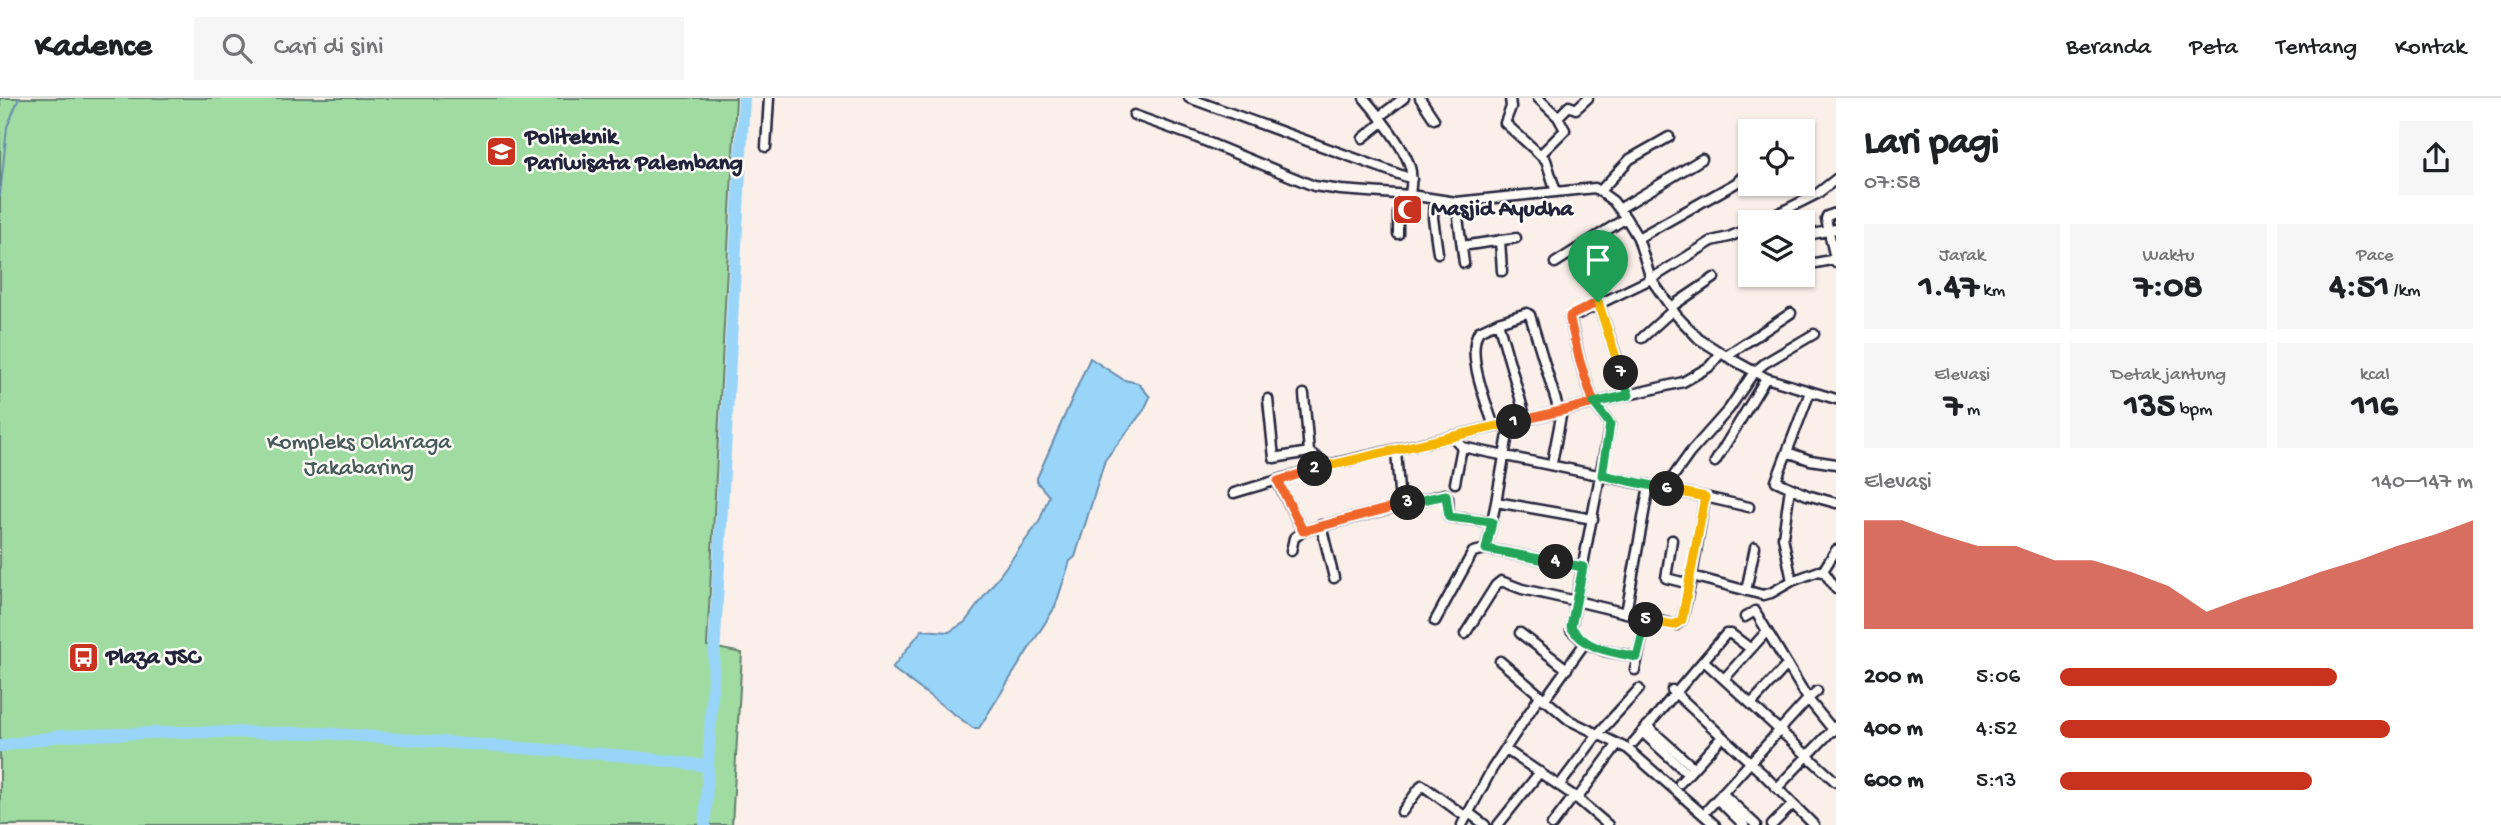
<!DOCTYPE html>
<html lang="id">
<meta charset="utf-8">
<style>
body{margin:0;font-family:"Gochi Hand",sans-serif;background:#f6f6f6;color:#202124;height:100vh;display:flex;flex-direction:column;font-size:26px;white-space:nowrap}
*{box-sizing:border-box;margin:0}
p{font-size:23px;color:#757577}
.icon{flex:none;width:38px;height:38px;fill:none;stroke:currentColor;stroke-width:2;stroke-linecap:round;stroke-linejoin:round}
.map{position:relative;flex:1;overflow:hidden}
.drawer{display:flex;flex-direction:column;background:#fff;width:665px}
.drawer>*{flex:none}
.fabs{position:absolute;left:1738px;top:21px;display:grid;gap:14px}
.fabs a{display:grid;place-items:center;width:77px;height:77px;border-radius:0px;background:#fff;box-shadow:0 2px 5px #0004;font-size:35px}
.pin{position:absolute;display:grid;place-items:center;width:60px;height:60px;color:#fff;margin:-72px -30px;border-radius:50% 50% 50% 0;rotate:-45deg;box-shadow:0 0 7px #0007}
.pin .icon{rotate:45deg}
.km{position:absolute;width:35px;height:35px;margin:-18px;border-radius:50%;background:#222;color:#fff;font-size:19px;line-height:35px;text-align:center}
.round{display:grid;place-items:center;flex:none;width:74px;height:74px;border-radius:0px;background:#f6f6f6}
.overview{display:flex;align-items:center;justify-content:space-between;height:119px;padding:0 28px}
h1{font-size:38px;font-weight:700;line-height:52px}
.metrics{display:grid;grid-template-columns:repeat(3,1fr);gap:10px;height:119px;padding:7px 28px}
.metrics div{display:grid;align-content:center;border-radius:0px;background:#f6f6f6;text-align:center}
.metrics b{font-size:35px;font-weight:700}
.metrics small{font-size:19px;font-weight:400}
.metrics p{font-size:19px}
.chart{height:196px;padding:14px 28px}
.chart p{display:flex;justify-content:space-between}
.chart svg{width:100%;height:126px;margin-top:7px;fill:#c8321e;opacity:.7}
ul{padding:0 28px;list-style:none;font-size:23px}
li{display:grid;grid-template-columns:112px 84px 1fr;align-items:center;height:52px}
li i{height:18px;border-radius:9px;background:#c8321e}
header{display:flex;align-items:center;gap:42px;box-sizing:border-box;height:98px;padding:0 35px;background:#fff;border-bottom:2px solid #e0e0e0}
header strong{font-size:33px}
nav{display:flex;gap:38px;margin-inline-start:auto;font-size:24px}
.search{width:490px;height:63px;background:#f6f6f6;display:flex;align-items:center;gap:18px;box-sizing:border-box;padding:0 24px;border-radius:0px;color:#757577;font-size:26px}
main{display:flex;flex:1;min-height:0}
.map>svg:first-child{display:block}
.green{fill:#a0dca2;stroke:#617f6e;stroke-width:2}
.water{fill:#98d5f9;stroke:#698dad;stroke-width:2}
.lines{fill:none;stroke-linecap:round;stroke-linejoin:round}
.stream{stroke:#698dad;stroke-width:2}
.river{stroke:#98d5f9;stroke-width:12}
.street-casing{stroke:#22223b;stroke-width:13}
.street{stroke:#fdfcf7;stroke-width:8}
.split-1-casing{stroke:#fff;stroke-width:14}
.split-2-casing{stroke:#fff;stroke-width:14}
.split-3-casing{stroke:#fff;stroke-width:14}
.split-4-casing{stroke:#fff;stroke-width:14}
.split-5-casing{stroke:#fff;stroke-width:14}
.split-6-casing{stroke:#fff;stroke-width:14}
.split-7-casing{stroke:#fff;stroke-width:14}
.split-8-casing{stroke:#fff;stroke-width:14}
.split-1{stroke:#f0652b;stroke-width:9}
.split-2{stroke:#f5b400;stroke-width:9}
.split-3{stroke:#f0652b;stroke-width:9}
.split-4{stroke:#22a559;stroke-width:9}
.split-5{stroke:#22a559;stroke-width:9}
.split-6{stroke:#f5b400;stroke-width:9}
.split-7{stroke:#22a559;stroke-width:9}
.split-8{stroke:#f5b400;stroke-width:9}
.labels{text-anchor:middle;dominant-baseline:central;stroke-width:5;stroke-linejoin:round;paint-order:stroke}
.poi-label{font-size:23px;font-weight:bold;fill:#22223b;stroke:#fdfcf7;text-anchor:start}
.park-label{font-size:23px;fill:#485a5a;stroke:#fdfcf7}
</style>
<header>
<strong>Kadence</strong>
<div class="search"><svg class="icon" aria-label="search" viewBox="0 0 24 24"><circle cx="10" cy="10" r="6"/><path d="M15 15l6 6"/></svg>Cari di sini</div>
<nav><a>Beranda</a><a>Peta</a><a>Tentang</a><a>Kontak</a></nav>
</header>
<main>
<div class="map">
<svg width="1836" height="727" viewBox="0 0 1836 727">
<rect width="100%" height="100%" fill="#fbefe9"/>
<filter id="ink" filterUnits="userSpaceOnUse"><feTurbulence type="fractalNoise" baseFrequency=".0143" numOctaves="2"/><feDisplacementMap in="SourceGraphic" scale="14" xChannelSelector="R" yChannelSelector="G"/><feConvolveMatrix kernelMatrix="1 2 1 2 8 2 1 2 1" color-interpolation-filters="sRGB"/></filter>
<g filter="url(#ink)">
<path class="green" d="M0,0H736L707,548L742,555L732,727H0Z"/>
<path class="water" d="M1090,260L1124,282L1138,285L1150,299L1144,312L1105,362L1075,459L1070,463L1055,509L979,630H973L892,570L922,532L949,534L965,524L1039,424L1049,398L1037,384V380Z"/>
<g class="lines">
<path class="stream" d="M0,98L7,29L19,0"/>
<path class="river" d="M0,648L60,638L182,634L322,635L628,658L708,668
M705,727L744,0"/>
<defs>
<path id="street" d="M1189,0L1412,81
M1364,0C1377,15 1405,50 1410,69C1413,78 1411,88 1410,97
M1420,0L1434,21
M1510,0L1511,9L1505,25L1546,62L1556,94
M1538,0L1558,19L1565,32L1540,57
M1134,17L1195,39L1314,88L1341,92L1410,97L1456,104L1595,90L1613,103L1626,120L1638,140L1651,181L1677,218L1699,241L1726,258L1766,280L1836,301
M1380,18L1404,0
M1558,19L1569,8L1576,11L1588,0
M1363,40L1383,24
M766,49L769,0
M1600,93L1630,61L1669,39
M1434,101L1433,120L1438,155
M1456,104L1464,165
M1619,111L1702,61
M1836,115L1827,118L1826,121L1836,165
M1761,124L1817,96L1836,81
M1398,136V116L1402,97
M1804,138L1836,131
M1638,140L1736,85L1750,71
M1500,142L1502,173
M1462,148L1516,140
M1555,165L1626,120
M1810,166L1836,161
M1598,204L1629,297
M1671,209L1714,180
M1498,224L1527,215L1530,217L1559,313
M1642,240L1673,212
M1726,258L1791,215
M1810,294L1776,383L1807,397L1836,405
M1304,296L1309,354
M1268,301L1274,360L1309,354L1328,367L1510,325
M1494,329C1487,305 1465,256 1479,233L1498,224L1526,321
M1454,340L1462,349L1705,399L1692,478L1763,497L1771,495L1792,483L1819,473L1825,475L1836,491
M1396,352L1400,407
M1787,354L1810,362L1836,366
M1715,364L1766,280
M1552,365L1562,313
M1277,383L1303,433
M1455,385L1462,349
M1665,390L1690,355L1729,311L1754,274L1765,265L1814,236
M1790,390L1783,439L1792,483
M1234,395L1328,367
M1705,399L1749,409
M1496,404L1486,451L1583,469
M1593,421L1496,404L1510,325L1683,284L1709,269L1721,255
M1321,427L1334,480
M1672,442L1666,480L1690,486
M1291,453L1294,440L1303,433L1445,396L1448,400L1449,419L1492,424
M1823,473L1836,452
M1692,478L1682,522L1676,527L1576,503L1610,326L1594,305L1580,264L1570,220L1651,181L1712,143L1729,139L1750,130
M1746,493L1755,449
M1626,515L1649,387
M1435,523L1473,454L1486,451
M1520,535L1567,571
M1465,536L1496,487L1501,483L1522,491L1576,503L1571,532L1585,545
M1500,563L1569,622L1628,651L1715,727
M1704,563L1836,684
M1635,572L1646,521
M1724,581L1767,533
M1672,592L1764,677L1814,727
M1817,593L1808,601L1834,633
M1544,602L1585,545L1605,553L1638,559
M1751,606L1787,567
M1647,628L1694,670
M1642,634L1688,676
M1633,645L1726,536H1731L1751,551
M1505,651L1574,698L1608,727
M1680,685L1722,639
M1559,688L1597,637L1639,591
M1777,690L1836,628
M1722,695L1756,727
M1577,701L1617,647
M1717,701L1744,727
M1708,711L1808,601L1755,513L1745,519
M1402,714L1422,687L1466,719
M1469,715L1485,727
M1462,727L1492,671L1540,598
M1498,727L1540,674
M1552,727L1574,698
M1772,727L1793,706"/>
</defs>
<use href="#street" class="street-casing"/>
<use href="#street" class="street"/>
</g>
</g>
<g class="lines" filter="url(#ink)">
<defs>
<path id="split-1" d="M1514,324L1594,305L1580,264L1570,222V218L1598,204"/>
<path id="split-2" d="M1315,371L1514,324"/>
<path id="split-3" d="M1315,371L1278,383L1303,433L1408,405"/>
<path id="split-4" d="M1408,405L1446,397L1449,419L1492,424L1486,451L1556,464"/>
<path id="split-5" d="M1556,464L1583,469L1571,529C1586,552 1612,554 1637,559L1646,522"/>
<path id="split-6" d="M1646,522L1674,527L1682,522L1705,399L1667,391"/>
<path id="split-7" d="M1621,275L1629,297L1594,305L1610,326L1602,377L1667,391"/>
<path id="split-8" d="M1598,204L1621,275"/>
</defs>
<use href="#split-1" class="split-1-casing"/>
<use href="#split-2" class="split-2-casing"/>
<use href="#split-3" class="split-3-casing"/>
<use href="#split-4" class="split-4-casing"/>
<use href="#split-5" class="split-5-casing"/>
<use href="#split-6" class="split-6-casing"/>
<use href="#split-7" class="split-7-casing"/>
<use href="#split-8" class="split-8-casing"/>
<use href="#split-1" class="split-1"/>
<use href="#split-2" class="split-2"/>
<use href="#split-3" class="split-3"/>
<use href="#split-4" class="split-4"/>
<use href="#split-5" class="split-5"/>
<use href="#split-6" class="split-6"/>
<use href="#split-7" class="split-7"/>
<use href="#split-8" class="split-8"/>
</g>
<defs>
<symbol id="university-square" viewBox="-11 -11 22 22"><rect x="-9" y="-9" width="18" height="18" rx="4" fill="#c8321e" stroke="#fdfcf7"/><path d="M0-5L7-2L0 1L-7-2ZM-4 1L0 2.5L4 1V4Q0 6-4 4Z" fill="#fff"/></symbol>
<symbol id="mosque-square" viewBox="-11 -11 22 22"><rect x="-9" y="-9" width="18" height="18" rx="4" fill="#c8321e" stroke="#fdfcf7"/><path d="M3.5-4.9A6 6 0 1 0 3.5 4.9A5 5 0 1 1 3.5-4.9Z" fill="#fff"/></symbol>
<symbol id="bus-square" viewBox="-11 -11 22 22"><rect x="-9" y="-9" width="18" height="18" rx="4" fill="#c8321e" stroke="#fdfcf7"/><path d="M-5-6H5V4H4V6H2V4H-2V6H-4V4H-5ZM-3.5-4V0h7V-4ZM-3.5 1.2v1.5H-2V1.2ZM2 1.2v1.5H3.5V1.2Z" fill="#fff"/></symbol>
</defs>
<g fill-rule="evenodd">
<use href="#university-square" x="484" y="36" width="35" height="35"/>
<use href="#mosque-square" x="1390" y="94" width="35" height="35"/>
<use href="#bus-square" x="66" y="542" width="35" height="35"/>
</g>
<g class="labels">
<g class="poi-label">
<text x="525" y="40">Politeknik<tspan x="525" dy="26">Pariwisata Palembang</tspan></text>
<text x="1431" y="112">Masjid Ayudha</text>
<text x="106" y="560">Plaza JSC</text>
</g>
<g class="park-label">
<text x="359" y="345">Kompleks Olahraga<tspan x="359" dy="26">Jakabaring</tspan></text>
</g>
</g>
</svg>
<div class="fabs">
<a><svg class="icon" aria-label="locate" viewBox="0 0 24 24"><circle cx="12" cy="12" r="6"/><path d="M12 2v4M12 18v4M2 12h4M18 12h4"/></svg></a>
<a><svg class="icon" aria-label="layers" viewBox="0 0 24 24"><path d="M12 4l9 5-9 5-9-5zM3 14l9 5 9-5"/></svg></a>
</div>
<div class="pin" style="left:1598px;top:204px;background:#1e9e55"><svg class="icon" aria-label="arrive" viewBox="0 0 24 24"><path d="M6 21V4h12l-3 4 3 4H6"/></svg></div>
<b class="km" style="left:1514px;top:324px">1</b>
<b class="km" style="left:1315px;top:371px">2</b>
<b class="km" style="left:1408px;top:405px">3</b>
<b class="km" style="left:1556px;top:464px">4</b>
<b class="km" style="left:1646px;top:522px">5</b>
<b class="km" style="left:1667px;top:391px">6</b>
<b class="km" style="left:1621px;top:275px">7</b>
</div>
<section class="drawer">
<div class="overview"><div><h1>Lari pagi</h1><p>07:58</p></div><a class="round"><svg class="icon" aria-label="share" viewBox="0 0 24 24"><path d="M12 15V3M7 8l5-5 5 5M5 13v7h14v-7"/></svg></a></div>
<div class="metrics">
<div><p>Jarak</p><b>1.47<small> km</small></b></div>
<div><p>Waktu</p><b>7:08</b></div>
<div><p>Pace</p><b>4:51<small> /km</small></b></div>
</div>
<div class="metrics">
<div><p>Elevasi</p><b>7<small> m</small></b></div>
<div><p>Detak jantung</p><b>135<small> bpm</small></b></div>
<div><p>kcal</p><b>116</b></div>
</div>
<div class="chart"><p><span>Elevasi</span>140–147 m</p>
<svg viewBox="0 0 160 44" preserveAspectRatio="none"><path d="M0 44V6L10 6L20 11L30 15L40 15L50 20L60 20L70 24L80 29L90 38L100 33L110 29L120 24L130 20L140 15L150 11L160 6V44z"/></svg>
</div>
<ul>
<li><b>200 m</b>5:06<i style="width:67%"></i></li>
<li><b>400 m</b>4:52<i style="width:80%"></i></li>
<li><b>600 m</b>5:13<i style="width:61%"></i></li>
</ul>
</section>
</main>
